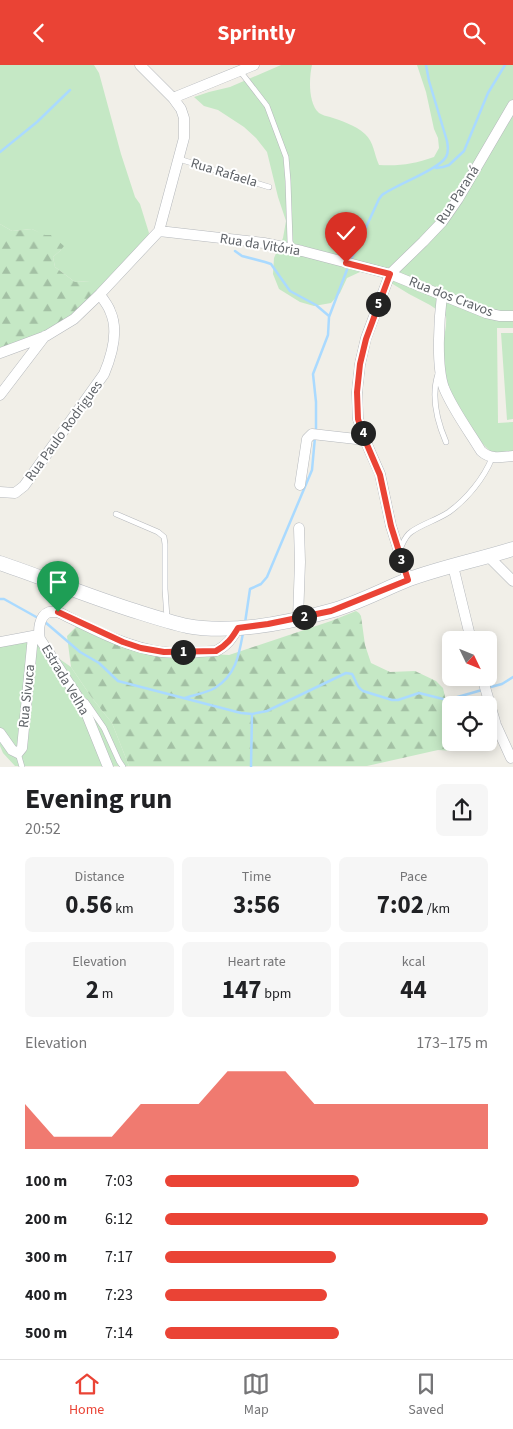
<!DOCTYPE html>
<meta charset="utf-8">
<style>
body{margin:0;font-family:"Source Sans 3",sans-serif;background:#f6f6f6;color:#202124;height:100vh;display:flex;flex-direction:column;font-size:19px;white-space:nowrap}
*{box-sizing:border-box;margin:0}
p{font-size:16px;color:#757577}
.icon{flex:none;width:28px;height:28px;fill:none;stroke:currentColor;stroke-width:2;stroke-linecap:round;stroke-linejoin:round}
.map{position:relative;height:702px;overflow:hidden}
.details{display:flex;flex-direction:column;background:#fff;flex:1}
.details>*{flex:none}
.needle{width:32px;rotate:133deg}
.fabs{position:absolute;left:442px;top:566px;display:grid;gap:10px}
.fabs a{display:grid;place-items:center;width:55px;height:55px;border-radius:8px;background:#fff;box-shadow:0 2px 12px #0003;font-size:25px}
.pin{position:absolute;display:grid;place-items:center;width:42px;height:42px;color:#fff;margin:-51px -21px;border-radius:50% 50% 50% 0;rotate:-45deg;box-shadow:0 0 5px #0007}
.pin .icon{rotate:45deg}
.km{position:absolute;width:25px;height:25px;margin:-12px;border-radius:50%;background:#222;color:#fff;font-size:14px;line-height:25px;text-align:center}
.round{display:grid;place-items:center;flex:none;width:52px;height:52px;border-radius:8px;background:#f6f6f6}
.head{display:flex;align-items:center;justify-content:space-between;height:85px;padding:0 25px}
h1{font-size:28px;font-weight:700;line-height:38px}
.stats{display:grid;grid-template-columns:repeat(3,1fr);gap:8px;height:85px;padding:5px 25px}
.stats div{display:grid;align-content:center;border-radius:8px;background:#f6f6f6;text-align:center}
.stats b{font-size:25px;font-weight:700}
.stats small{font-size:14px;font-weight:400}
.stats p{font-size:14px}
.chart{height:140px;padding:10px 25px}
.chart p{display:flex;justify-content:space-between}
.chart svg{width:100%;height:90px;margin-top:5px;fill:#ea4335;opacity:.7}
ul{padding:0 25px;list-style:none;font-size:16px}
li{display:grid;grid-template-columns:80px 60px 1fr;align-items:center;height:38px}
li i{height:12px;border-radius:6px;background:#ea4335}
header{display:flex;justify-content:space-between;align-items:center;height:65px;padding:0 25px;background:#ea4335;color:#fff;font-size:22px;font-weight:700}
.menu{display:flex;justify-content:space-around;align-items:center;height:70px;border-top:1px solid #e0e0e0;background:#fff;font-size:14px;color:#757577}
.menu a{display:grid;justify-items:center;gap:2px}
.menu .active{color:#ea4335}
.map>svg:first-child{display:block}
.grass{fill:#c5e8c5}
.forest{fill:url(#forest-firs)}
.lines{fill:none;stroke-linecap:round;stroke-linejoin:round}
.stream{stroke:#aadaff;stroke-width:2.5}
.lane-casing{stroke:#b5b8bc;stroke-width:6}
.street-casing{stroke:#b5b8bc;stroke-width:11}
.secondary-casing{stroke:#b6babf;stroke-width:15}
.lane{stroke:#fff;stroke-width:5}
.street{stroke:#fff;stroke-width:10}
.secondary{stroke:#fff;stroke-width:14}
.route-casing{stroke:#fff;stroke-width:10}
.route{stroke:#ea4335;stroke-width:6}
.labels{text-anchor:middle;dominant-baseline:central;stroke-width:4;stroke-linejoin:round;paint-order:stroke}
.street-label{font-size:14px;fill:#5f6368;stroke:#fff}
</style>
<header><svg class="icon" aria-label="back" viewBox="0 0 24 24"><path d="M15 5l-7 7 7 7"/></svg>Sprintly<svg class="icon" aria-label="search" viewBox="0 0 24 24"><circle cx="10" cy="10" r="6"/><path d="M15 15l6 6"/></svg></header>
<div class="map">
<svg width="513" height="702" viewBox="0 0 513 702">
<defs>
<pattern id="forest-firs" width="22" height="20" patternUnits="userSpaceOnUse" patternTransform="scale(1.25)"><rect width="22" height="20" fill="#c5e8c5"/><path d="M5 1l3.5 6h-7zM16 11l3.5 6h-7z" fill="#a3c0a4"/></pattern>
</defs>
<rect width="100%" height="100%" fill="#f1efe8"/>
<path class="grass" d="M0,0H94L99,8L121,89L135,132L140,139L149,168L143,181L98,225L90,216L75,217L55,202L53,192L61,185L45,171L32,164L12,166L0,159Z
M281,0H312C309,13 308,38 319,48C322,50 326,51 330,52C342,56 355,60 365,69C374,77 374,89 379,100C401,101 414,99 434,92L439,83L438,73L434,64L426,27L417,0H513V263H497L498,358L513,357V386C507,388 501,390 494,388C480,383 448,327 444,312C442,303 443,290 443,281C444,270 447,261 446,251L430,240L409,229L378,210L360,207L347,213L340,228L331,238L314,241L300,237L279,224L273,209L274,193L283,173L286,156L278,132L267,87L256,73L244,62L218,45L204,41L194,32L209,27L230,22Z
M501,268H513V354L507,355Z
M28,576L44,583L71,602L92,633L112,658L129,701H15L3,688L0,681V582Z"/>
<path class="forest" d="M0,159L12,166L32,164L45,170H51L64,181L61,185L53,192L55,202L75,217L90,216L97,217L98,225C86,238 73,249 59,259C41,271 19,277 0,284Z
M356,546L359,548L361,551L365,580L371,598L390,607L415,606L436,616L443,623L446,636L451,654V678H458V679L455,686L438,685L367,701H129L112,658L92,633L71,602L67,571L76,562L81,561L166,591L195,593L211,589L229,590L331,556Z"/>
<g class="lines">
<path class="stream" d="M0,87L37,57L70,25
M436,103L443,102L449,100L464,86L488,28L505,0
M235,186L242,191L265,197L271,199L290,226L316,240L329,251
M350,197L379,134L382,130C396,120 439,104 446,92C449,87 448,81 447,76L429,16L426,0
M316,367V337L313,309L328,270L329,252L348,202
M0,534H4L38,553
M45,557L80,587L99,598L118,616L241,648L252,649L267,646L346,608L352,609C356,615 356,622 363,626L392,635H398L419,628L447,635L482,625
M245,558L250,524L261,519L267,512L312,405L315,372
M487,623L502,619L513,612
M185,633C194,630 206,628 215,623C236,610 239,590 243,568
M251,702L252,649"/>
<defs>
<path id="lane" d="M240,6L267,41L286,92L288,116L290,176L292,184
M179,94L269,122
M438,309C431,331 437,356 446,377
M116,449L158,467L164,472L165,479V524L167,553
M400,484C403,478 405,471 411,467C422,459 437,455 449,447C467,434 484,413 492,393
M86,637L104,663L119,696L123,702
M18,688L22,702"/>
<path id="street" d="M173,33L254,0
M159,166L264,178L302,186L390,209L486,248L500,251H513
M442,230C439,254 436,301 444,323C453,345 469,366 481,386C491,395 501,392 513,391
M0,288L46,271L74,254L100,229L159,166L184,73V53L181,44L173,33L140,0
M0,330L45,271
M300,420L307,374L312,369L365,375
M0,427L15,428L24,421L104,309C112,290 119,265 110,246C108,240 103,235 100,229
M488,491L513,516
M453,501L471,575
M408,515L391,461L380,409L365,375L358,354L357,327L360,299L366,273L390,209L423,177L442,157L458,134L513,40
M298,554L300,497L299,463
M0,577L38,570
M482,612L496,660L511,693
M0,668L12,685L18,688L22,683L33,571
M108,702L83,640L40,574C38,565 39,551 49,547C50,547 57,547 58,547C91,563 125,582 162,587C180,589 199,587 216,586C227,581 232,573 238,563"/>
<path id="secondary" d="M0,498C44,513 88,531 132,545C151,551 169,557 187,561C231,569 287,558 330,546C356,539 382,525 407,515C442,502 478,495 513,484"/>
</defs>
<use href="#lane" class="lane-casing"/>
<use href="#street" class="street-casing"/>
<use href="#secondary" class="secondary-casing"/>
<use href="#lane" class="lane"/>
<use href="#street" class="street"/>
<use href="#secondary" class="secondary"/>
</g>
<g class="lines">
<defs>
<path id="route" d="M58,547L123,577L141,583L164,587L216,586C227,580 232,573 238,563L268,559L331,546L408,515L391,461L380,410L365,375L358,354L357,327L360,299L366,274L390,209L346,198"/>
</defs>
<use href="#route" class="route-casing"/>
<use href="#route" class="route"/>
</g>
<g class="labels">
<g class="street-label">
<text transform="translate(224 108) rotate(17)">Rua Rafaela</text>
<text transform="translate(458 130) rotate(-57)">Rua Paraná</text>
<text transform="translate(260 180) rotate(9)">Rua da Vitória</text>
<text transform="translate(451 232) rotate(21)">Rua dos Cravos</text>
<text transform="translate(64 366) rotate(-54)">Rua Paulo Rodrigues</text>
<text transform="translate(65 615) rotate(59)">Estrada Velha</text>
<text transform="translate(27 631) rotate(-84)">Rua Sivuca</text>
</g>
</g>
</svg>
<div class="fabs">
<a><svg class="needle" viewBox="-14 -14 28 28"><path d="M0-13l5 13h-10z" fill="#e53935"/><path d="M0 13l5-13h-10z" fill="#757577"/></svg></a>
<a><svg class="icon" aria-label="locate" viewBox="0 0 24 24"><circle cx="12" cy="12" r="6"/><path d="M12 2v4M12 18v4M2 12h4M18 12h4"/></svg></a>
</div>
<div class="pin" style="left:58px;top:547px;background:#1e9e55"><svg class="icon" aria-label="arrive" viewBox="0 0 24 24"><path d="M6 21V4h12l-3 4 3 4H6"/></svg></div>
<div class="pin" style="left:346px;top:198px;background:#d93025"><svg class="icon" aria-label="check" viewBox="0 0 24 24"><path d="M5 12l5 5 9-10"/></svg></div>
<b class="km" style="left:183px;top:587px">1</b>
<b class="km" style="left:304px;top:552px">2</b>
<b class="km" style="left:401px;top:495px">3</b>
<b class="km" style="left:363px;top:368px">4</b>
<b class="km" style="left:378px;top:239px">5</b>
</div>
<section class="details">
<div class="head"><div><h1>Evening run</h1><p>20:52</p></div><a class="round"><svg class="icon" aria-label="share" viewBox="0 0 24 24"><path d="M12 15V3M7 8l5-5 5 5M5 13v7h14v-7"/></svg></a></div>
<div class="stats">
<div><p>Distance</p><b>0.56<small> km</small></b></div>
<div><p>Time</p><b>3:56</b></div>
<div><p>Pace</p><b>7:02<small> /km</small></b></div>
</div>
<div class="stats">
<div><p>Elevation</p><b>2<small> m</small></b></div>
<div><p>Heart rate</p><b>147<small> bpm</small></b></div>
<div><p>kcal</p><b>44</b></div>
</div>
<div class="chart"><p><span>Elevation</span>173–175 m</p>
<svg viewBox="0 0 160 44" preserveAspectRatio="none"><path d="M0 44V22L10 38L20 38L30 38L40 22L50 22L60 22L70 6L80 6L90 6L100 22L110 22L120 22L130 22L140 22L150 22L160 22V44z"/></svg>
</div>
<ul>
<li><b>100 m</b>7:03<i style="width:60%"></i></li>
<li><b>200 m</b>6:12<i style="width:100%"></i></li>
<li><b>300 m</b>7:17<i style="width:53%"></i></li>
<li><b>400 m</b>7:23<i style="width:50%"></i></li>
<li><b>500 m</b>7:14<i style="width:54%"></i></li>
</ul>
</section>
<nav class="menu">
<a class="active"><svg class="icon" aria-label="home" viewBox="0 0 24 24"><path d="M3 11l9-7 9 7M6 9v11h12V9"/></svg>Home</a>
<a><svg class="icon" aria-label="map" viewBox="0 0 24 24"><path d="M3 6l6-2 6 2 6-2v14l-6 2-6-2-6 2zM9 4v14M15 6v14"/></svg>Map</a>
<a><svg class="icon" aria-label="saved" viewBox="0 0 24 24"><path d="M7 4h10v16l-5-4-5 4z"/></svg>Saved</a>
</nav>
